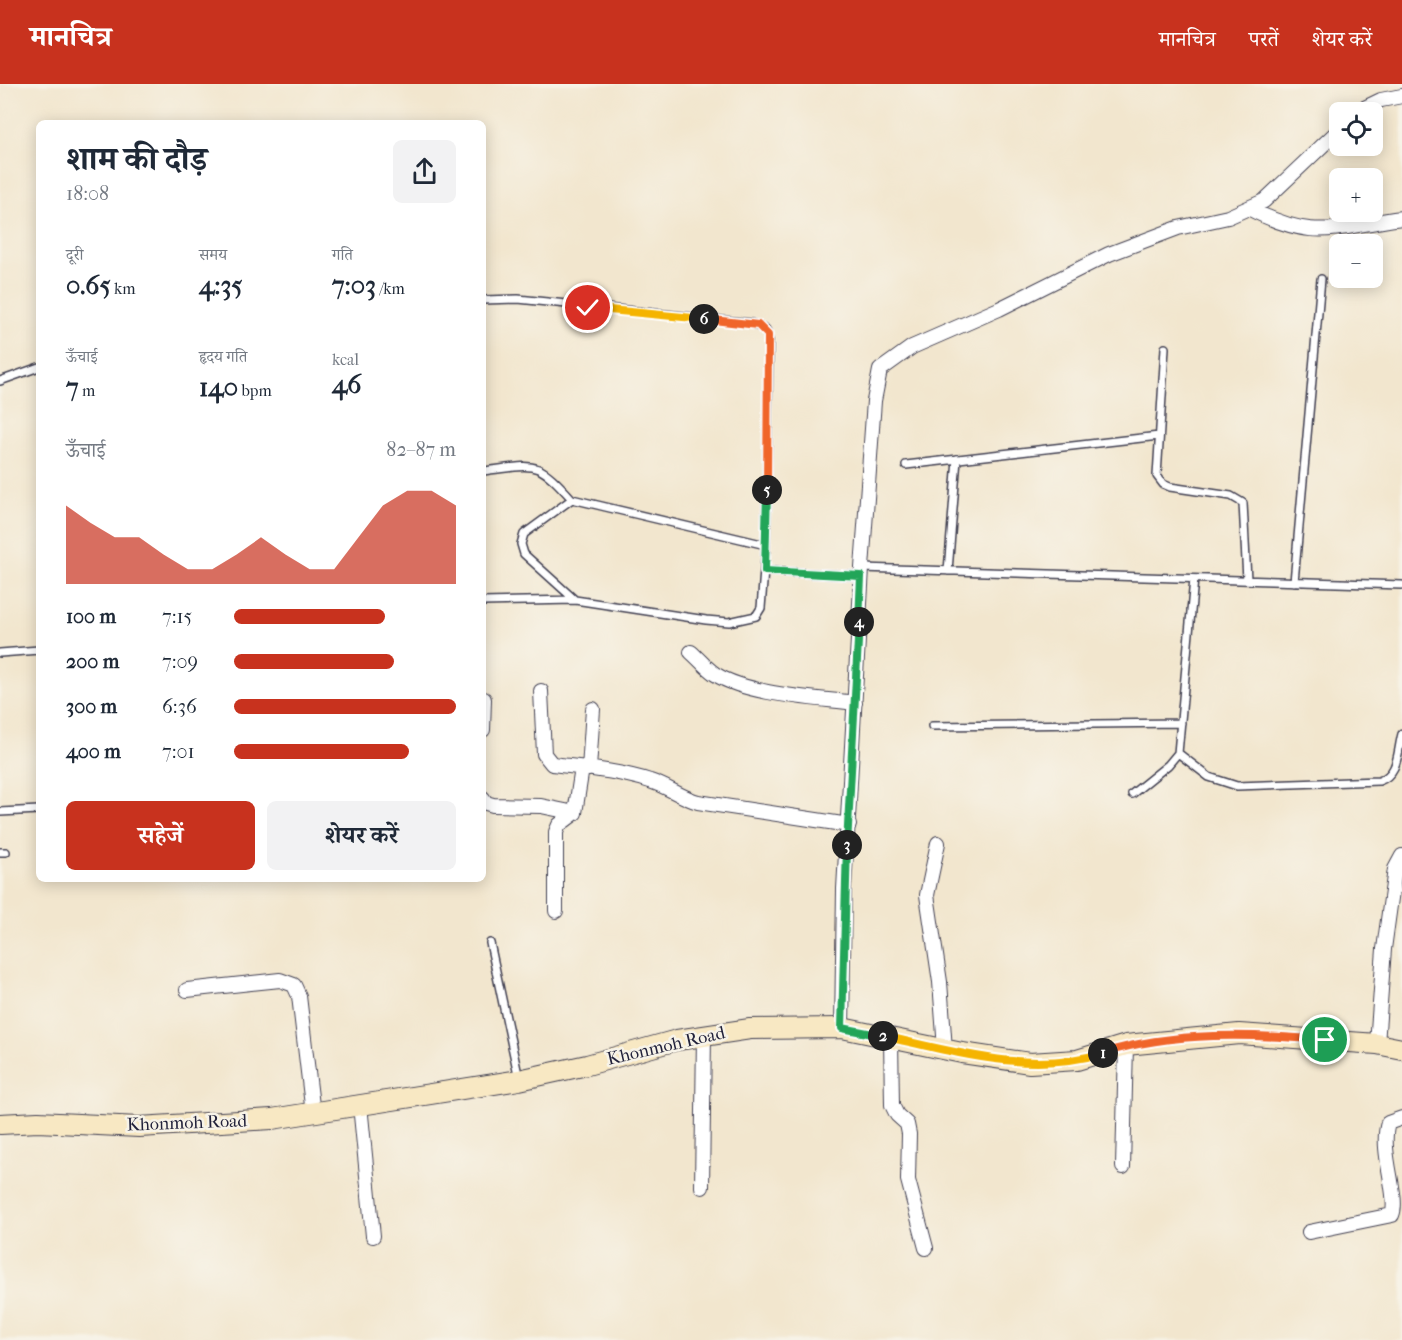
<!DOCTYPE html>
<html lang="hi">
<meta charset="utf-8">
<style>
body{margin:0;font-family:"IM FELL French Canon","Noto Serif Devanagari",serif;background:#f2f2f3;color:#1f2937;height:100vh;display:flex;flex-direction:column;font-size:22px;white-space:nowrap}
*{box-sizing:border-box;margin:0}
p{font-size:20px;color:#747a83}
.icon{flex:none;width:33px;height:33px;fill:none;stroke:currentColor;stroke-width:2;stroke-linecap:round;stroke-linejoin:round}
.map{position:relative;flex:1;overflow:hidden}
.details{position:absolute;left:36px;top:36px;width:450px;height:762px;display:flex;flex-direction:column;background:#fff;border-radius:9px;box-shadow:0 3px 15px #0003}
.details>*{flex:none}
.fabs{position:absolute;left:1329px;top:18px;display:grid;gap:12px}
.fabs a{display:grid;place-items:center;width:54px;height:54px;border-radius:9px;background:#fff;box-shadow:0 3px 15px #0003;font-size:30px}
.pin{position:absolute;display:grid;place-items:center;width:51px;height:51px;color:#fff;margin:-26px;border:3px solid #fff;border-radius:50%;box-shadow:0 2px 6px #0007}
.km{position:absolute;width:30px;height:30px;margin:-15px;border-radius:50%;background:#222;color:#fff;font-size:16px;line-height:30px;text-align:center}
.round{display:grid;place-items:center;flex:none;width:63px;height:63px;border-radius:9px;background:#f2f2f3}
.overview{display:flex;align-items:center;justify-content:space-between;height:102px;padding:0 30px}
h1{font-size:33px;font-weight:700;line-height:45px}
.stats{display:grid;grid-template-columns:repeat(3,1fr);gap:9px;height:102px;padding:6px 30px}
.stats div{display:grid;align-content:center}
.stats b{font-size:26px;font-weight:700}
.stats small{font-size:16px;font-weight:400}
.stats p{font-size:16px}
.chart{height:168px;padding:12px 30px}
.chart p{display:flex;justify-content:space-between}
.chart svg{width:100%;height:108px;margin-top:6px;fill:#c8321e;opacity:.7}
.action{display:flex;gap:12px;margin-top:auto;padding:12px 30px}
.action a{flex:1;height:69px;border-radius:9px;background:#c8321e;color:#fff;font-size:24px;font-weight:700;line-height:69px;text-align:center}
.action a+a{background:#f2f2f3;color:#1f2937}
ul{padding:0 30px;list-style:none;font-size:20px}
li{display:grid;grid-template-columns:96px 72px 1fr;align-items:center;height:45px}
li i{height:15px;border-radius:8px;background:#c8321e}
header{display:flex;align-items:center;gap:36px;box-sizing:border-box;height:84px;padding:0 30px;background:#c8321e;color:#fff}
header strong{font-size:28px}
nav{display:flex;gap:33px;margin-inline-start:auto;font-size:21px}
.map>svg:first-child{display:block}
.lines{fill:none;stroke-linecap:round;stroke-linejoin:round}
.lane-casing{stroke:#413f51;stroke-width:10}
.street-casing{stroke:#413f51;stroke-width:16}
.secondary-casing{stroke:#413f51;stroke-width:22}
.lane{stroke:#fff;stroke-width:7}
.street{stroke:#fff;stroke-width:14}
.secondary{stroke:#f8e8c3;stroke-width:20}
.split-1-casing{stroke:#fff;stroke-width:12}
.split-2-casing{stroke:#fff;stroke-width:12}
.split-3-casing{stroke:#fff;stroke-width:12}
.split-4-casing{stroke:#fff;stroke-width:12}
.split-5-casing{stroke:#fff;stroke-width:12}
.split-6-casing{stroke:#fff;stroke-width:12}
.split-7-casing{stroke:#fff;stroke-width:12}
.split-1{stroke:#f0652b;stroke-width:8}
.split-2{stroke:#f5b400;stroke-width:8}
.split-3{stroke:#22a559;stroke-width:8}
.split-4{stroke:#22a559;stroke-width:8}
.split-5{stroke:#22a559;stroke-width:8}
.split-6{stroke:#f0652b;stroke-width:8}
.split-7{stroke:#f5b400;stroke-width:8}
.labels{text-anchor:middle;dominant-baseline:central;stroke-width:5;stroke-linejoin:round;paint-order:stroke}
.street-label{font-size:18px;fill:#22223b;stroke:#f7f3e8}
</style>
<header>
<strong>मानचित्र</strong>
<nav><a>मानचित्र</a><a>परतें</a><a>शेयर करें</a></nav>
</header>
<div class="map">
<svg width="1402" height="1256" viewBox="0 0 1402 1256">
<rect width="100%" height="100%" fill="#f7f3e8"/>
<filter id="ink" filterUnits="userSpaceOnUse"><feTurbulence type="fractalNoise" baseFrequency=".0167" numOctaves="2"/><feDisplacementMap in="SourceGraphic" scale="12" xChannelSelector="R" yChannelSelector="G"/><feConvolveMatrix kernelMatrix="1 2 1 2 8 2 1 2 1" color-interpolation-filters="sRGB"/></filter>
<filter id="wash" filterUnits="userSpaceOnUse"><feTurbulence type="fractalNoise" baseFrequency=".008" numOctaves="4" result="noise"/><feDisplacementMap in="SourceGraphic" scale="24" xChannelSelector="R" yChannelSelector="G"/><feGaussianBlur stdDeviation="1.35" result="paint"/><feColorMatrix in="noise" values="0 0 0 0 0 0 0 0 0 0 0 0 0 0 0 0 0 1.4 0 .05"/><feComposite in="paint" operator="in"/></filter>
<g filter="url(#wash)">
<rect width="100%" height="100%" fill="#f2e6ce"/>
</g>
<g filter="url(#ink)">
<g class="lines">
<defs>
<path id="lane" d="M483,216L518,215L751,239L766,246L769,257L766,461L761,524L756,532L729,538L706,536L575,516L524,470L521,460L524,450L572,415C535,374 536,381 483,387
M1165,264L1157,392L1163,400L1170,403L1231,412L1243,419L1247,496
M0,297L39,283
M906,381L1159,352
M572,415L766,461
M862,484L1402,501
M765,487L861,492
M948,487L957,375
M1294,498L1321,195
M483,518L575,516
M0,569L39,566
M932,642L1181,639
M1178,669L1209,693L1237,702L1379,697C1399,690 1397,669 1402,650
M1132,710L1168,681L1178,669L1194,495
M0,728L39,726
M0,768H6
M490,859L519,995"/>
<path id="street" d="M1356,28L1381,16L1402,12
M1248,124C1316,159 1333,143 1402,134
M691,568C699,575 706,584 715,590C748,611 816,614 855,619
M541,607L544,670L552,680C584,684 619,687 650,697C667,702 680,713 698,718L849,741
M483,646L484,615
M589,685L593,625
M483,714L486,719L493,721L541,722L575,729
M938,759L927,811L940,898L945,965
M556,827V748L559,741L575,729L582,684
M187,906L280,896L294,901L299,912L313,1030
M842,944L844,805L862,484L874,317L880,286L912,263L999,225L1109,170L1178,144L1228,133L1264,117L1340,45
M891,954L892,1021L897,1031L907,1040L909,1050L908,1096L926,1164
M1377,960L1384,865L1395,785L1402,772
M360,1021L373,1152
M1123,1083L1126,961
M702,1103L704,951
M1309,1148L1392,1131C1400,1114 1379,1067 1388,1039L1402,1034"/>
<path id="secondary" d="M0,1040L38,1038L139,1043L272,1035L519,996L587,981L677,956L750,945L842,944L962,969L1030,979L1077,976L1126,961L1239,950L1377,960L1402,965"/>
</defs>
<use href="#lane" class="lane-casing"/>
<use href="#street" class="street-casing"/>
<use href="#secondary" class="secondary-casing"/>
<use href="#lane" class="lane"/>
<use href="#street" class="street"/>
<use href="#secondary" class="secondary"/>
</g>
</g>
<g class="lines" filter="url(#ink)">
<defs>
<path id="split-1" d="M1103,969C1174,947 1252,950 1325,956"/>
<path id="split-2" d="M883,952C955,968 1030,991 1103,969"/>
<path id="split-3" d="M847,761L842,944L883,952"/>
<path id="split-4" d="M847,761L859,538"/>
<path id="split-5" d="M767,406L765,487L861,492L859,538"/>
<path id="split-6" d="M704,235L758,241L768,251L767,406"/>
<path id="split-7" d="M588,224L704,235"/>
</defs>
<use href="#split-1" class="split-1-casing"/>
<use href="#split-2" class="split-2-casing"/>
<use href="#split-3" class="split-3-casing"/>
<use href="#split-4" class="split-4-casing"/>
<use href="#split-5" class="split-5-casing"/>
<use href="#split-6" class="split-6-casing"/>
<use href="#split-7" class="split-7-casing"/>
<use href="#split-1" class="split-1"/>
<use href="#split-2" class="split-2"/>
<use href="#split-3" class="split-3"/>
<use href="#split-4" class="split-4"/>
<use href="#split-5" class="split-5"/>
<use href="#split-6" class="split-6"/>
<use href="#split-7" class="split-7"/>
</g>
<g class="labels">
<g class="street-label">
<text transform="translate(666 962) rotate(-13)">Khonmoh Road</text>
<text transform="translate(187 1039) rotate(-2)">Khonmoh Road</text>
</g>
</g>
</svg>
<div class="fabs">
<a><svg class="icon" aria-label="locate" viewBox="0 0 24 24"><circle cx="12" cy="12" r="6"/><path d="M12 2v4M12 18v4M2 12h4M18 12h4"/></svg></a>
<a>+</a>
<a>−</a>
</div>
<div class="pin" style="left:1325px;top:956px;background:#1e9e55"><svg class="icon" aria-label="arrive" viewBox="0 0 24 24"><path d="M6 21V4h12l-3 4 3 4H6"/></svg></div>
<div class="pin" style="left:588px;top:224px;background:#d93025"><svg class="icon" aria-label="check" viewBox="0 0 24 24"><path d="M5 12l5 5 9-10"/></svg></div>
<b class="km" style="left:1103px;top:969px">1</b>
<b class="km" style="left:883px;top:952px">2</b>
<b class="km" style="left:847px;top:761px">3</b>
<b class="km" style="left:859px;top:538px">4</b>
<b class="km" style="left:767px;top:406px">5</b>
<b class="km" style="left:704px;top:235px">6</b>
<section class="details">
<div class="overview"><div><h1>शाम की दौड़</h1><p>18:08</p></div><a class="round"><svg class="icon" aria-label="share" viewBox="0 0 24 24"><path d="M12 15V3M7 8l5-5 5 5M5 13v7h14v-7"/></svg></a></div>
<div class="stats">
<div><p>दूरी</p><b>0.65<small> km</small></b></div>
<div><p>समय</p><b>4:35</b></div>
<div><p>गति</p><b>7:03<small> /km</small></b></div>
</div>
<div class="stats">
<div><p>ऊँचाई</p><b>7<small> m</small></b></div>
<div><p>हृदय गति</p><b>140<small> bpm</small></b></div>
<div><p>kcal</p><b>46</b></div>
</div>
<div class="chart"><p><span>ऊँचाई</span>82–87 m</p>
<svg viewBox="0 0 160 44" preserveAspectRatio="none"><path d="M0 44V12L10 19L20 25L30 25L40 32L50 38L60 38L70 32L80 25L90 32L100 38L110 38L120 25L130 12L140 6L150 6L160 12V44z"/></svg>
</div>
<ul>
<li><b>100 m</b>7:15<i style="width:68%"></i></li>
<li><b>200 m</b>7:09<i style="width:72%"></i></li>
<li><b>300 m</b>6:36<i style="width:100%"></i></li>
<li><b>400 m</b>7:01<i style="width:79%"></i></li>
</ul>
<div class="action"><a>सहेजें</a><a>शेयर करें</a></div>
</section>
</div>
